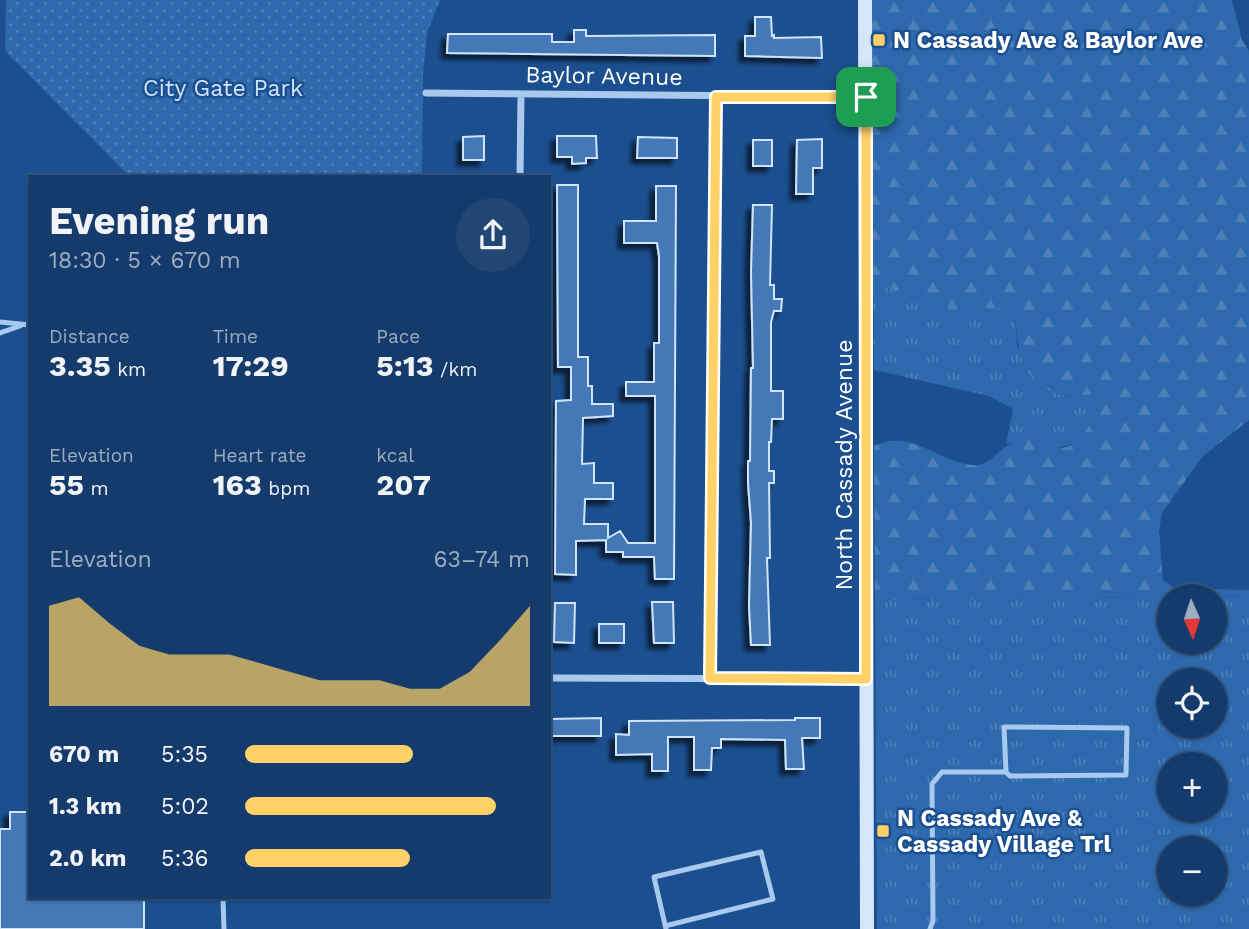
<!DOCTYPE html>
<meta charset="utf-8">
<style>
body{margin:0;font-family:"Work Sans",sans-serif;background:#214673;color:#f1f3f6;height:100vh;display:flex;flex-direction:column;font-size:26px;white-space:nowrap}
*{box-sizing:border-box;margin:0}
p{font-size:23px;color:#9dadc1}
.icon{flex:none;width:38px;height:38px;fill:none;stroke:currentColor;stroke-width:2;stroke-linecap:round;stroke-linejoin:round}
.map{position:relative;flex:1;overflow:hidden}
.panel{position:absolute;left:28px;top:175px;width:523px;height:724px;display:flex;flex-direction:column;background:#143b6b;border-radius:0px;box-shadow:0 2px 5px #0004,0 0 0 2px #33557e}
.panel>*{flex:none}
.needle{width:46px;rotate:177deg}
.tools{position:absolute;left:1157px;top:584px;display:grid;gap:14px}
.tools a{display:grid;place-items:center;width:70px;height:70px;border-radius:50%;background:#143b6b;box-shadow:0 2px 5px #0004,0 0 0 2px #33557e;font-size:35px}
.pin{position:absolute;display:grid;place-items:center;width:60px;height:60px;color:#fff;margin:-30px;border-radius:14px;box-shadow:0 4px 10px #0006}
.round{display:grid;place-items:center;flex:none;width:74px;height:74px;border-radius:37px;background:#214673}
.overview{display:flex;align-items:center;justify-content:space-between;height:119px;padding:0 21px}
h1{font-size:38px;font-weight:700;line-height:52px}
.figures{display:grid;grid-template-columns:repeat(3,1fr);gap:10px;height:119px;padding:7px 21px}
.figures div{display:grid;align-content:center}
.figures b{font-size:30px;font-weight:700}
.figures small{font-size:19px;font-weight:400}
.figures p{font-size:19px}
.chart{height:196px;padding:14px 21px}
.chart p{display:flex;justify-content:space-between}
.chart svg{width:100%;height:126px;margin-top:7px;fill:#ffd166;opacity:.7}
ul{padding:0 21px;list-style:none;font-size:23px}
li{display:grid;grid-template-columns:112px 84px 1fr;align-items:center;height:52px}
li i{height:18px;border-radius:9px;background:#ffd166}
.map>svg:first-child{display:block}
.grass{fill:url(#grass-tufts);fill-rule:evenodd}
.forest{fill:url(#forest-firs)}
.park{fill:url(#park-dots)}
.building{fill:#4478b7;stroke:#cfe3fa;stroke-width:2;filter:url(#shadow)}
.lines{fill:none;stroke-linecap:round;stroke-linejoin:round}
.lane{stroke:#a9c9ee;stroke-width:5}
.street{stroke:#a9c9ee;stroke-width:7}
.secondary{stroke:#d6e6fa;stroke-width:14}
.route-casing{stroke:#fff;stroke-width:14}
.route{stroke:#ffd166;stroke-width:9}
.poi-dot{fill:#ffd166;stroke:#1b4f8f;stroke-width:2.5}
.labels{text-anchor:middle;dominant-baseline:central;stroke-width:5;stroke-linejoin:round;paint-order:stroke}
.poi-label{font-size:23px;font-weight:bold;fill:#fff;stroke:#1b4f8f;text-anchor:start}
.street-label{font-size:23px;fill:#fff;stroke:#1b4f8f}
.park-label{font-size:23px;fill:#cfe3fa;stroke:#1b4f8f}
</style>
<div class="map">
<svg width="1249" height="929" viewBox="0 0 1249 929">
<defs>
<pattern id="grass-tufts" width="24" height="20" patternUnits="userSpaceOnUse" patternTransform="scale(1.75)"><rect width="24" height="20" fill="#2e69ad"/><path d="M3 7l-1-3M5 7V3M7 7l1-3M15 17l-1-3M17 17v-4M19 17l1-3" fill="none" stroke="#4d80b9"/></pattern>
<pattern id="forest-firs" width="22" height="20" patternUnits="userSpaceOnUse" patternTransform="scale(1.75)"><rect width="22" height="20" fill="#2e69ad"/><path d="M5 1l3.5 6h-7zM16 11l3.5 6h-7z" fill="#4d80b9"/></pattern>
<pattern id="park-dots" width="8" height="8" patternUnits="userSpaceOnUse" patternTransform="scale(1.75)"><rect width="8" height="8" fill="#2e69ad"/><path d="M2 2h.1M6 6h.1" fill="none" stroke="#4d80b9" stroke-width="1.8" stroke-linecap="round"/></pattern>
<filter id="shadow"><feDropShadow dx="-5.5" dy="5.5" stdDeviation="2" flood-color="#0009"/></filter>
</defs>
<rect width="100%" height="100%" fill="#1b4f8f"/>
<path class="grass" d="M873,283L959,311L1005,307L1015,313L1017,346L1047,390L1068,397L1082,393L1092,395L1098,407L1087,432L1076,443L1056,448L1025,439L1006,444L1013,409L989,396L874,370Z
M1249,596V929H877L875,600L1169,597V642H1214L1213,597ZM1169,681H1214V726H1169ZM1169,765H1214V810H1169ZM1169,849H1214V894H1169Z"/>
<path class="forest" d="M871,0H1232L1242,40L1249,51V420L1202,457L1162,513L1159,531L1163,580L1176,589L1249,590V596L875,600L874,446C909,428 938,461 972,465C993,467 1002,441 1023,439C1031,438 1042,444 1049,446C1078,455 1089,427 1098,407L1092,395C1083,393 1073,398 1065,396C1022,387 1017,350 1015,313L1005,307L959,311L873,283Z"/>
<path class="park" d="M6,0H440L427,33L423,74L422,177H130L5,51Z"/>
<path class="building" d="M755,17H771L772,36L774,35V38L821,37L822,58L745,56V36H755Z
M574,30H586V36L715,35V56L447,53L448,34H552V42H574Z
M484,136V160H463V137Z
M557,136H596L597,158H586V163L572,164V157H557Z
M638,137L677,138V158H637Z
M822,139V168H813V194H796L797,140Z
M753,140H772V166H753Z
M557,185H578V357H588V386H592V404H613V416L583,418L582,464L594,463V483H613V499H585L584,524H608V538L620,531L628,543H655V396H626V382H654V343H659V256L657,243H624V221H656V186H676L674,579H655L654,557H623V552H606V540L576,541V575L555,574L556,401L571,400V367H558Z
M753,205H772L770,285H774V299H782L781,311H774L771,322V391H783V419H772L771,442H769V471H774V483H769L770,558H767L770,645H751L749,606L751,523L748,483V461H750L751,368H753L751,272Z
M652,602H673L674,643H654Z
M555,603H575L574,643L554,642Z
M599,624H624V643H599Z
M601,718V736H550V719Z
M795,718H820V738H802L804,769H786L785,740L721,739V748H712L711,770H694V737H668V771H652V754L616,755V734L629,735V721L795,720Z
M10,812H30V898H144V929H0V829H10Z"/>
<g class="lines">
<path class="lane" d="M0,322L30,325
M0,333L20,326
M223,898L224,929
M665,926L773,899L761,852L654,877L666,929
M930,929L933,921L932,784L942,772H1006L1010,776L1126,775L1127,728L1004,727L1006,772"/>
<path class="street" d="M426,93L866,97
M520,177L521,95
M550,678L866,679
M710,678L716,97"/>
<path class="secondary" d="M865,0L867,929"/>
</g>
<g class="lines">
<defs>
<path id="route" d="M716,97H866V679L710,678Z"/>
</defs>
<use href="#route" class="route-casing"/>
<use href="#route" class="route"/>
</g>
<g class="poi-dot">
<rect x="872" y="33" width="14" height="14" rx="3.5"/>
<rect x="876" y="824" width="14" height="14" rx="3.5"/>
</g>
<g class="labels">
<g class="poi-label">
<text x="893" y="40">N Cassady Ave &amp; Baylor Ave</text>
<text x="897" y="818">N Cassady Ave &amp;<tspan x="897" dy="26">Cassady Village Trl</tspan></text>
</g>
<g class="street-label">
<text transform="translate(604 76) rotate(1)">Baylor Avenue</text>
<text transform="translate(844 465) rotate(-90)">North Cassady Avenue</text>
</g>
<g class="park-label">
<text x="223" y="88">City Gate Park</text>
</g>
</g>
</svg>
<div class="tools">
<a><svg class="needle" viewBox="-14 -14 28 28"><path d="M0-13l5 13h-10z" fill="#e53935"/><path d="M0 13l5-13h-10z" fill="#9dadc1"/></svg></a>
<a><svg class="icon" aria-label="locate" viewBox="0 0 24 24"><circle cx="12" cy="12" r="6"/><path d="M12 2v4M12 18v4M2 12h4M18 12h4"/></svg></a>
<a>+</a>
<a>−</a>
</div>
<div class="pin" style="left:866px;top:97px;background:#1e9e55"><svg class="icon" aria-label="arrive" viewBox="0 0 24 24"><path d="M6 21V4h12l-3 4 3 4H6"/></svg></div>
<section class="panel">
<div class="overview"><div><h1>Evening run</h1><p>18:30 · 5 × 670 m</p></div><a class="round"><svg class="icon" aria-label="share" viewBox="0 0 24 24"><path d="M12 15V3M7 8l5-5 5 5M5 13v7h14v-7"/></svg></a></div>
<div class="figures">
<div><p>Distance</p><b>3.35<small> km</small></b></div>
<div><p>Time</p><b>17:29</b></div>
<div><p>Pace</p><b>5:13<small> /km</small></b></div>
</div>
<div class="figures">
<div><p>Elevation</p><b>55<small> m</small></b></div>
<div><p>Heart rate</p><b>163<small> bpm</small></b></div>
<div><p>kcal</p><b>207</b></div>
</div>
<div class="chart"><p><span>Elevation</span>63–74 m</p>
<svg viewBox="0 0 160 44" preserveAspectRatio="none"><path d="M0 44V9L10 6L20 15L30 23L40 26L50 26L60 26L70 29L80 32L90 35L100 35L110 35L120 38L130 38L140 32L150 21L160 9V44z"/></svg>
</div>
<ul>
<li><b>670 m</b>5:35<i style="width:59%"></i></li>
<li><b>1.3 km</b>5:02<i style="width:88%"></i></li>
<li><b>2.0 km</b>5:36<i style="width:58%"></i></li>
</ul>
</section>
</div>
